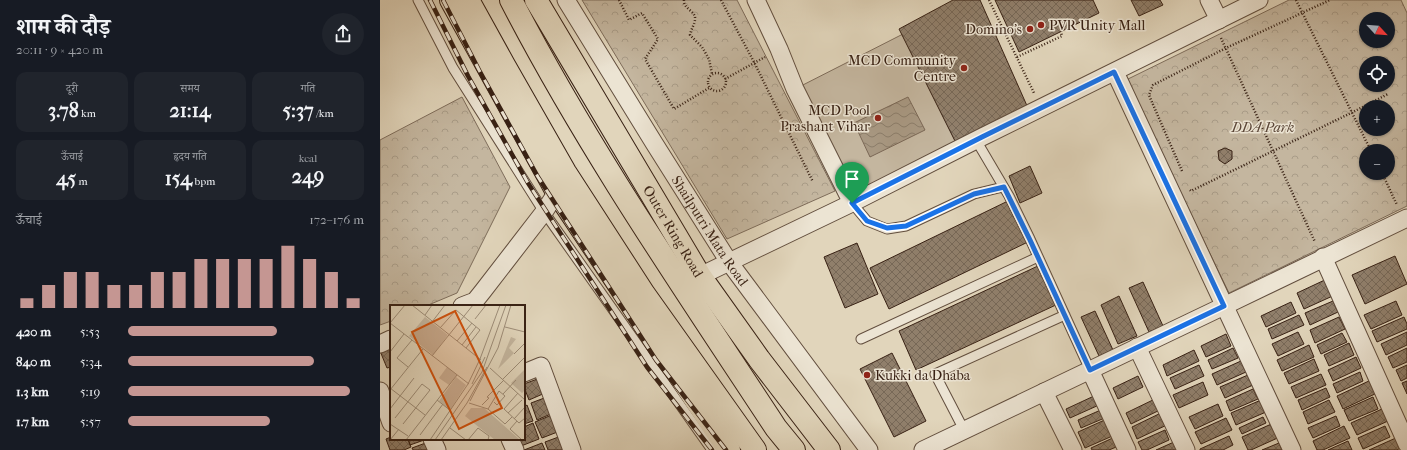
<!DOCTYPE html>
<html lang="hi">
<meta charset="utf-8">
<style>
body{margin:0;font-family:"IM FELL French Canon","Noto Serif Devanagari",serif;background:#20242c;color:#f1f3f6;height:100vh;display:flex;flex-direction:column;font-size:15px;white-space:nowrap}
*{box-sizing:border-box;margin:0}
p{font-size:13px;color:#9ea1a6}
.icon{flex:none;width:22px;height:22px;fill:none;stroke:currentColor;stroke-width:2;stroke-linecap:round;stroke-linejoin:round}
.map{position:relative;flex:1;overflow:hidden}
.side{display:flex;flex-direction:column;background:#171b24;width:380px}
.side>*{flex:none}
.needle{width:26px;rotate:116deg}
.tools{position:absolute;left:979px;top:12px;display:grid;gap:8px}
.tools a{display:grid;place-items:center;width:36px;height:36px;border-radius:50%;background:#171b24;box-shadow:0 1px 3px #0004;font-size:20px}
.pin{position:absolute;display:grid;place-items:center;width:34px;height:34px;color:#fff;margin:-41px -17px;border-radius:50% 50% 50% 0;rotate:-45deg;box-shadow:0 0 4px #0007}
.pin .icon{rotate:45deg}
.round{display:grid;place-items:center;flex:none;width:42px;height:42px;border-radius:21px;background:#20242c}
.headline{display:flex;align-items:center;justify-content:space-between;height:68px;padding:0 16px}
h1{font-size:22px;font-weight:700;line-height:30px}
.stats{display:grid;grid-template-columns:repeat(3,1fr);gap:6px;height:68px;padding:4px 16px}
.stats div{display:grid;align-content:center;border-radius:10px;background:#20242c;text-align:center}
.stats b{font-size:20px;font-weight:700}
.stats small{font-size:11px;font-weight:400}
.stats p{font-size:11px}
.chart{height:112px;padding:8px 16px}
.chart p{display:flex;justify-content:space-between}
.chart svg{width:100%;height:72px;margin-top:4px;stroke:#c59692;stroke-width:6}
ul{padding:0 16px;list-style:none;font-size:13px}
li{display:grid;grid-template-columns:64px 48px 1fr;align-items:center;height:30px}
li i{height:10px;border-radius:5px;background:#c59692}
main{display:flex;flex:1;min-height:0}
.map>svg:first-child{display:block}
.park{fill:url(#park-crowns);stroke:#7e6c5a;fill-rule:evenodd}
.garden{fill:#c4b69f;stroke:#7e6c5a}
.water{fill:url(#water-waves);stroke:#7b6856}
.building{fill:url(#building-cross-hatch);stroke:#382114}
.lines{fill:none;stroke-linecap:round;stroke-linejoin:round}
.lane-casing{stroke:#624e3e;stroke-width:11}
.street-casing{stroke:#624e3e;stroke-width:19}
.primary-casing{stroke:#382114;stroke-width:24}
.highway-casing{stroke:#382114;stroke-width:24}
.path{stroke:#382114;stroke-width:2.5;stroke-dasharray:1 2;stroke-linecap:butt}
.lane{stroke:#ece4d3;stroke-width:9}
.street{stroke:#ece4d3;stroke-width:17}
.primary{stroke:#e1d5bb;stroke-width:22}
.highway{stroke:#e1d5bb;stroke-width:22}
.rail-casing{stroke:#382114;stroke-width:4.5}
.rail{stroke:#ece4d3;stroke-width:3;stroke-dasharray:9;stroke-linecap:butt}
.route-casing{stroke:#fff;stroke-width:8}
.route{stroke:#1a73e8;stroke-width:5}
.poi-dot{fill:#8f2418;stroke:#ece4d3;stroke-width:1.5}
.labels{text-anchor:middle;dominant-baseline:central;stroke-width:3;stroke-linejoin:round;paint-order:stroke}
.poi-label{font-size:14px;fill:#382114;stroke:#ece4d3;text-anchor:end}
.park-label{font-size:14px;font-style:italic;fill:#5b4637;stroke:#ece4d3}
.street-label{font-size:14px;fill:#382114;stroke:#ece4d3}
.inset-road{fill:none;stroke:#9d8d78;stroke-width:1}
.view{fill:#ce510d;fill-opacity:0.15;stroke:#ce510d;stroke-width:2}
.inset-edge{fill:none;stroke:#382114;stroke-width:2}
</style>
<main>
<section class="side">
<div class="headline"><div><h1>शाम की दौड़</h1><p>20:11 · 9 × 420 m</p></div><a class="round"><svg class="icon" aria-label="share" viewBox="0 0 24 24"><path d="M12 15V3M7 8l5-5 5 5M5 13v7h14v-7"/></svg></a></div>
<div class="stats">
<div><p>दूरी</p><b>3.78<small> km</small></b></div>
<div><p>समय</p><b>21:14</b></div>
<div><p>गति</p><b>5:37<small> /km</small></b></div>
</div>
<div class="stats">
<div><p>ऊँचाई</p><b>45<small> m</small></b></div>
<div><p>हृदय गति</p><b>154<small> bpm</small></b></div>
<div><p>kcal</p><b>249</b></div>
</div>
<div class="chart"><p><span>ऊँचाई</span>172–176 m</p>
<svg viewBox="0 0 160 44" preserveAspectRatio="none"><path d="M5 44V38M15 44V30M25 44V22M35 44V22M45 44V30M55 44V30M65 44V22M75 44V22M85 44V14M95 44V14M105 44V14M115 44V14M125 44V6M135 44V14M145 44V22M155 44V38"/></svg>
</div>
<ul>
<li><b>420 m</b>5:53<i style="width:63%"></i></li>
<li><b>840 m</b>5:34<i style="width:79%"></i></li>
<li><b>1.3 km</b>5:19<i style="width:94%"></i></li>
<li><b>1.7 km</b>5:57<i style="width:60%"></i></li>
</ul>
</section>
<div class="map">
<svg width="1027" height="450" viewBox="0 0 1027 450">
<defs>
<pattern id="park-crowns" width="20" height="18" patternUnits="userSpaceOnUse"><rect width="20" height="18" fill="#c4b69f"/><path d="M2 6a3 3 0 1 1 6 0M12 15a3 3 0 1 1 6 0" fill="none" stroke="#a99c88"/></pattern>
<pattern id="water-waves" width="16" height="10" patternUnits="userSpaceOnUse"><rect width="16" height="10" fill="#a89882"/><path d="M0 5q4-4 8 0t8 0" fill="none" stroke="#8a7c69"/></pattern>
<pattern id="building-cross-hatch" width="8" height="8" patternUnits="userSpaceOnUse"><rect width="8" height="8" fill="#907f6b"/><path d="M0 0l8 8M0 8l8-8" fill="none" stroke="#776857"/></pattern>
</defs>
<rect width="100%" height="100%" fill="#e1d5bb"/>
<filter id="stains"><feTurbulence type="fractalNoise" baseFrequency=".005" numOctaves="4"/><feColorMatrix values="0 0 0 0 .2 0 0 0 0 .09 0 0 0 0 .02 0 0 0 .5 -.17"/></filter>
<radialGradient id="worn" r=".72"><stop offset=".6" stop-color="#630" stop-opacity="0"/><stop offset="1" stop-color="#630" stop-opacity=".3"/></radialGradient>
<path class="park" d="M202,0H357L455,191L347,239Z
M909,0H1021L1027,13V206L849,293L746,80ZM986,19H1008V41H986ZM986,63H1008V85H986ZM986,107H1008V129H986ZM986,151H1008V173H986Z
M82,97L130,187L77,293L46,306H11V321L0,325V140Z"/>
<path class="garden" d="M523,34L580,148L472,203L415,89Z"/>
<path class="water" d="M528,97L545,130L490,157L474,123Z"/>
<path class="building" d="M573,0H600L648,108L576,143L519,29Z
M615,0H713L719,13L639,52Z
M751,0H780L783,5L759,16Z
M845,148L852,151V159L845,164L839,160L838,151Z
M650,166L662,193L640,203L629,176Z
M630,200L650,241L509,309L490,268Z
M477,243L498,294L465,308L444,257Z
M1015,256L1027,284L985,304L972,275Z
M660,265L678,304L536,370L519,331Z
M949,278L957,294L924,309L917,293Z
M763,282L783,326L769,332L749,288Z
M739,296L757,336L738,344L721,305Z
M953,301L958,312L930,325L925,313Z
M1016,301L1022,315L991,329L984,315Z
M911,302L916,313L886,327L881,316Z
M715,311L733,350L719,356L701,317Z
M919,315L924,325L892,339L888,329Z
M959,317L965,329L935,343L930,330Z
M1024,317L1027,324V329L997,342L992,331Z
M918,332L924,344L898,356L892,344Z
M1027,332V345L1006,355L1001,344Z
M962,333L967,342L941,354L937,345Z
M846,334L851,346L826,357L821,346Z
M969,343L974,355L949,366L944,355Z
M929,345L934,357L902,371L897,360Z
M11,347V367L7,368L0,351Z
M853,348L858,358L832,369L828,360Z
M1027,348V362L1013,368L1008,357Z
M814,350L819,361L787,376L783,365Z
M512,353L546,421L514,437L480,369Z
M976,357L981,368L953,381L948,370Z
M934,359L939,371L909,384L904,373Z
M861,361L866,372L837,385L832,374Z
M819,365L824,376L795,389L790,378Z
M1027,365V378L1021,381L1016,370Z
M980,372L983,381L957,393L953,384Z
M941,374L946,385L916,398L911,387Z
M868,375L873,385L845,398L840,387Z
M758,376L763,387L738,399L733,388Z
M160,378L165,393L149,400L144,387V384Z
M991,380L997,393L963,409L957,396Z
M1027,381V394L1022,383Z
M823,382L828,395L799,408L793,395Z
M946,388L950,397L922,410L918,400Z
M873,389L878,399L850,411L846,401Z
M714,396L719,405L690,418L686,409Z
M167,397L173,413L157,420L151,403Z
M993,397L998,409L969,421L964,410Z
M777,398L782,409L751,424L746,413Z
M881,400L886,412L856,425L851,413Z
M949,400L955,412L928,424L923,412Z
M838,404L843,416L815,429L809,417Z
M147,405L153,421L144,424V407Z
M723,409L727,417L701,428L698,420Z
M1002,409L1008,421L977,435L971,423Z
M783,412L789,424L757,439L752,427Z
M174,414L180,431L162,438L155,422Z
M956,416L960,426L933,438L928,428Z
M883,417L886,423L862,434L859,428Z
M729,418L737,434L705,448L698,432Z
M846,418L852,430L821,444L815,432Z
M896,422L902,436L871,450H868L862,437Z
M153,423L159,439L141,446L139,439H144V427Z
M964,426L970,438L943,450H937L933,441Z
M1005,426L1010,437L983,449L978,438Z
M785,430L789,440L767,450H762L758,442Z
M184,435L190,450H168L165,442Z
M737,436L741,445L729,450H712L711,448Z
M849,436L853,445L843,450H820V449Z
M11,437V439H28L31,447L24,450H10L6,439Z
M1018,437L1022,447L1017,450H989Z
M28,439H47L30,445Z
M51,441L54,450H33L32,448Z
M968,441L972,450H948Z
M794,442L797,450H776Z
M162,443L165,450H144Z
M899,443L902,450H882Z"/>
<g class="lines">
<defs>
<path id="lane" d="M38,0L73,68L164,212L332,450
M596,140L629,196L650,239L710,370
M472,203L487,221L507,229L526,226L594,194L623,187
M481,339L658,257
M584,430L555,374L685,315"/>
<g id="street">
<path id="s1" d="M186,0L274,143L349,262L489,450"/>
<path d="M376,0L399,49L415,89L472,203"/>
<path d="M829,0L839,20"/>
<path d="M735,72L912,450"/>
<path d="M943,257L1027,444"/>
<path d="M320,276L472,203L602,137L879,0"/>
<path d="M82,306L95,301L103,291L164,212L177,192"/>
<path d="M0,344L11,339"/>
<path d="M757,347L806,450"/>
<path d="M710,370L747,450"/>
<path d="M144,373L161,366L192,450"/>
<path d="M0,391L11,423"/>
<path d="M664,392L693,450"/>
<path d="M52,439L57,450"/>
<path d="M130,439L135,450"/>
<path d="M543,450L844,306L1027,218"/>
</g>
<g id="primary">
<path d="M71,0L177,192L349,450"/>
<path id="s2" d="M156,0L320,276L379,359L449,450"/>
</g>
<path id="highway" d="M88,0L124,65L185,172L264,294L375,450
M131,0C208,149 304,288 396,428L414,450"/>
</defs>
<use href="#lane" class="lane-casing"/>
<use href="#street" class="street-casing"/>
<use href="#primary" class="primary-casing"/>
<use href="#highway" class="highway-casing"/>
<path class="path" d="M239,0L249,20L262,13L278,39L265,59L294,109L329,88
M304,0C303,9 316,11 315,19C315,24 311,29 310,35L322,47L329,59L332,74
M341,0L374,62L433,182
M609,0L654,93
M916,0L991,151
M841,38L935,242
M637,57L682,36L681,32
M328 82a9 9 0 1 1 18 0a9 9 0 1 1-18 0Z
M345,79L385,57
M802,171L771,100L769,95L773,85L846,48L950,0
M1002,173L1017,205
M810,190L811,191L973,112L1008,94"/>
<use href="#lane" class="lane"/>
<use href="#street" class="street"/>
<use href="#primary" class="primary"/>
<use href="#highway" class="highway"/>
<defs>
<path id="rail" d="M50,0L88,76L148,183L267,367L332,450
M63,0L99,70L158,177L276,360L346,450"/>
</defs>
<use href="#rail" class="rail-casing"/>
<use href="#rail" class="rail"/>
</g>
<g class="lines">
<defs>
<path id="route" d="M734,72L844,306L710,370L650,240L624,187L594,194L526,226L507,228L487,221L472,203L602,137Z"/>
</defs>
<use href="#route" class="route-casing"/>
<use href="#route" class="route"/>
</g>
<g class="poi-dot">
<circle cx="661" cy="25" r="4"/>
<circle cx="650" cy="29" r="4"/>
<circle cx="584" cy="68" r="4"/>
<circle cx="498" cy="118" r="4"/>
<circle cx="487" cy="375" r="4"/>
</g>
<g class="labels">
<g class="poi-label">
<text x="669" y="25" text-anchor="start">PVR Unity Mall</text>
<text x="642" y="29">Domino's</text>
<text x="576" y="60">MCD Community<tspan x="576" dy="16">Centre</tspan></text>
<text x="490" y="110">MCD Pool<tspan x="490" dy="16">Prashant Vihar</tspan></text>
<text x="495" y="375" text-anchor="start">Kukki da Dhaba</text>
</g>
<g class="park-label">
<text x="883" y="127">DDA Park</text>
</g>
<g class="street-label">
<text stroke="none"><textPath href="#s1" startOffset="272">Shailputri Mata Road</textPath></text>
<text stroke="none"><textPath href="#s2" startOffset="269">Outer Ring Road</textPath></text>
</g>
</g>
<g transform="translate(10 305)">
<rect width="135" height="135" fill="#e1d5bb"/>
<path d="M35,12L58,30L43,50L19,31ZM121,32L126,34L119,43L124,48L108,64ZM135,64V85L132,88L121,78ZM66,72L76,80L60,105L49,96ZM81,103H94L130,135H105L75,111Z" fill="#c4b69f"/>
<path d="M57,62L67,70L59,80L49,73Z" fill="#c4b69f"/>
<path class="inset-road" d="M22,0L91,55M35,10L42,0M85,14L96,0M42,17L55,0M0,18L79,79M0,18L15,0M115,22L135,27M50,23L66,5L90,25L76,43M67,36L82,18M72,40L86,22M0,47L14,29M124,49L135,38M42,51L83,0M18,62L7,53L22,35M100,63L135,95M113,74L135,52M82,79L95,52M0,83L35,110M0,85L33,44M128,88L114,104L129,118L135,113M113,89L126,75M47,95L61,106M80,96L108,43L121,0M79,98L98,104L109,86L115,91L107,100L104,97M92,100L99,93L97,92L114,75M0,104L24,73M98,104L115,119L122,112M118,108L132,95M5,113L32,79L40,85L13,119M124,114L135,102M127,116L120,124L132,135M0,119L18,131M60,123L76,135M30,130L53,99M0,135L9,124M16,135L67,70M40,135L78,79L90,54L110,0M45,135L92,67L116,0M51,135L77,98L97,62M78,135L88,123L99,131L98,135"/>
<path class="view" d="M65,6L112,103L69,124L22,27Z"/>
<rect width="135" height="135" class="inset-edge"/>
</g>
<rect width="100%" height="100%" filter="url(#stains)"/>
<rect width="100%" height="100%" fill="url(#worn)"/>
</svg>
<div class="tools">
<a><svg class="needle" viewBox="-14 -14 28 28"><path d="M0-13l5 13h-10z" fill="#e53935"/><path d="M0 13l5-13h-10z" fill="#9ea1a6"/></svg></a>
<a><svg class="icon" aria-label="locate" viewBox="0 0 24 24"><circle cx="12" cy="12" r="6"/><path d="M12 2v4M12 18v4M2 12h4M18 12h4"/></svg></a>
<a>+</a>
<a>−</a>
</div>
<div class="pin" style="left:472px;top:203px;background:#1e9e55"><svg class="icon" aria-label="arrive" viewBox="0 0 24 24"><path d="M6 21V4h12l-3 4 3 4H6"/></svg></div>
</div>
</main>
